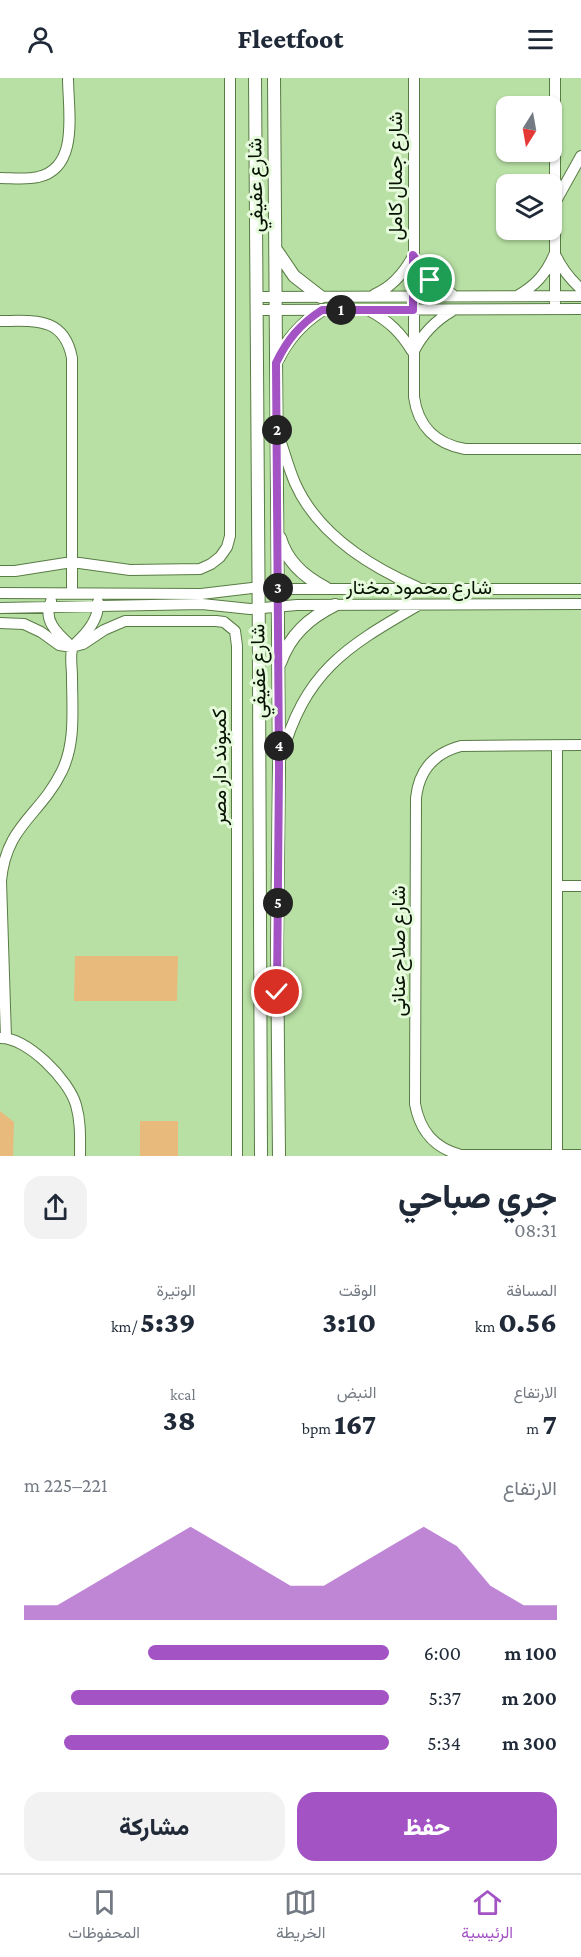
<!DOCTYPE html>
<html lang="ar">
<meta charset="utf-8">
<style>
body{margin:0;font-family:"Crimson Pro",Vazirmatn,serif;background:#f2f2f3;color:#1f2937;direction:rtl;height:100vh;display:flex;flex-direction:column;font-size:22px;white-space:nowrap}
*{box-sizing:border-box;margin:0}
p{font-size:20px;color:#747a83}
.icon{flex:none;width:33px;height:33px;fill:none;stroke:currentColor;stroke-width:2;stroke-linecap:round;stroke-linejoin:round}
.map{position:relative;height:1078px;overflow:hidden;direction:ltr}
.details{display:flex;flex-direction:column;background:#fff;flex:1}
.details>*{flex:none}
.needle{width:39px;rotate:191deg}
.tools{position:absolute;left:496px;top:18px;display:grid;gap:12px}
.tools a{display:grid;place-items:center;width:66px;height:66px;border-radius:12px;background:#fff;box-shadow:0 2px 4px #0004;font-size:30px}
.pin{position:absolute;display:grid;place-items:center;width:51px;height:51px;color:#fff;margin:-26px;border:3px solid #fff;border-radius:50%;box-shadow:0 2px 6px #0007}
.km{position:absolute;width:30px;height:30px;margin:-15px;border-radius:50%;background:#222;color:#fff;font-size:16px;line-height:30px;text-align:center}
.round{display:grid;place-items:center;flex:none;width:63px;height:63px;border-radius:18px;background:#f2f2f3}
.overview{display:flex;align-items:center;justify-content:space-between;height:102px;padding:0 24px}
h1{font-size:33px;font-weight:800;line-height:45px}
.metrics{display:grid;grid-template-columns:repeat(3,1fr);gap:9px;height:102px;padding:6px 24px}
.metrics div{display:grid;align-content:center}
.metrics b{font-size:30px;font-weight:800}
.metrics small{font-size:16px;font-weight:400}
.metrics p{font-size:16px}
.chart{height:168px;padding:12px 24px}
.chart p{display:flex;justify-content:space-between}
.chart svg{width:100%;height:108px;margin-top:6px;fill:#a353c4;opacity:.7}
.primary-button{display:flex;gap:12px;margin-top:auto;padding:12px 24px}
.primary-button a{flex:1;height:69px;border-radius:18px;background:#a353c4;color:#fff;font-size:24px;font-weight:800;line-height:69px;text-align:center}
.primary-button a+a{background:#f2f2f3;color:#1f2937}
ul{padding:0 24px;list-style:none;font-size:20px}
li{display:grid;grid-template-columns:96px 72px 1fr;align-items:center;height:45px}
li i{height:15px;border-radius:8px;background:#a353c4}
header{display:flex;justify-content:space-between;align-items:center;height:78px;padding:0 24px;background:#fff;font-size:27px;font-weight:800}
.dock{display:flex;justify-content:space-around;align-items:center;height:84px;border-top:2px solid #e0e1e3;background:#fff;font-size:16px;color:#747a83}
.dock a{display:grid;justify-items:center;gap:3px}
.dock .selected{color:#a353c4}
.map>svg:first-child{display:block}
.green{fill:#e8bb7d}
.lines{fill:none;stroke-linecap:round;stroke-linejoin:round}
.minor-casing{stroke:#597c45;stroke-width:12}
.tertiary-casing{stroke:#597c45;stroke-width:14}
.minor{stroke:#fff;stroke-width:10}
.tertiary{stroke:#fff;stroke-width:12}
.route-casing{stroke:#fff;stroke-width:12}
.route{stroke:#a353c4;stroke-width:8}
.labels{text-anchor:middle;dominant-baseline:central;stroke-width:6;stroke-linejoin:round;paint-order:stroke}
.street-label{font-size:20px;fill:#051100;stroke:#e6fadc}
</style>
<header><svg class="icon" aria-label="menu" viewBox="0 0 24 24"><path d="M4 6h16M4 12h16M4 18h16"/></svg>Fleetfoot<svg class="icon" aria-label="person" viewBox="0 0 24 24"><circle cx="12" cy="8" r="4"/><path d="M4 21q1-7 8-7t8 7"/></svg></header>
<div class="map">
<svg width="581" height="1078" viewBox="0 0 581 1078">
<rect width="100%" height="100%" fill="#b8e0a4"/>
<path class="green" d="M75,878H178L177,923H74Z
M0,1033L14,1044L13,1078H0Z
M140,1043H178V1078H140Z"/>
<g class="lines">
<defs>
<path id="minor" d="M414,0V319C418,348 436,366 465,371H581
M0,100C12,100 26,102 38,99C80,90 68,32 68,0
M557,121L581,78
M556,178C562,191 570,201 581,211
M415,180L430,202L452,216
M375,216C392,209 403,196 412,180
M517,218C535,208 546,196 554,177
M257,219L581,218
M555,225V0
M257,232L581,231
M370,233C389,243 401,255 412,273
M0,243C34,243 64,238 72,280V515
M414,273C423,255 435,243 452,233
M278,356C284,372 288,389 295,405C317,455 369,488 417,509
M0,493H15L72,484L130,492L200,491L211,486L220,479L227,469L230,458V0
M0,515L201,516L252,510L287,511H581
M51,523C42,543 58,556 72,569
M0,530L202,526L250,531L297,527L581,526
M0,545L24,546L41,554L59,567L72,569L83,566L104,552L125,543H216L224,544L235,553L237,568V1078
M581,667L461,668C434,675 419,692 416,720L415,1026C420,1053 434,1070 461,1077H581
M557,668V1077
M281,680C305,594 344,570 417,528
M557,808H581
M0,960C27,959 69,1002 76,1027C81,1044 80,1061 80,1078
M6,960L1,803C6,747 40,738 62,693C76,664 72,630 72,598C72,590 70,579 72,571C73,567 78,563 81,560C90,551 99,538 98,524"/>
<path id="tertiary" d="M255,0C259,359 259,719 261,1078
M274,0L279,689L277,864L279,1078
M277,173L294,198L321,219
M278,281C288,260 302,245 322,232
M280,460C287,484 304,499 326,510
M280,585C290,557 309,540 335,527"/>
</defs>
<use href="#minor" class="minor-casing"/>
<use href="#tertiary" class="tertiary-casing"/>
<use href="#minor" class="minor"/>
<use href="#tertiary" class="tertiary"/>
</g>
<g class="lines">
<defs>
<path id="route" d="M277,914L279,689L276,285C287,262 300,246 322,232H413V177L430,202"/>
</defs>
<use href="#route" class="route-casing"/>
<use href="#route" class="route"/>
</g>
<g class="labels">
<g class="street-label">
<text transform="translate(395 98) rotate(-90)">شارع جمال كامل</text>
<text transform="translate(255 107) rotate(-91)">شارع عفيفي</text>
<text x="419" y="509">شارع محمود مختار</text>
<text transform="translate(258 593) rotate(-91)">شارع عفيفي</text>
<text transform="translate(219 689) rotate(-90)">كمبوند دار مصر</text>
<text transform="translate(398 873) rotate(-90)">شارع صلاح عنانى</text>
</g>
</g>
</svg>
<div class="tools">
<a><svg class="needle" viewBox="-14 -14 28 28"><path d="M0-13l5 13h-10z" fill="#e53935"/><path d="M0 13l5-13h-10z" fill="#747a83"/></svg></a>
<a><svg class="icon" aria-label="layers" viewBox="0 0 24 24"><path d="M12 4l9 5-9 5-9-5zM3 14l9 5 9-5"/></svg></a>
</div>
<div class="pin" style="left:430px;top:202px;background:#1e9e55"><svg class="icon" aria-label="arrive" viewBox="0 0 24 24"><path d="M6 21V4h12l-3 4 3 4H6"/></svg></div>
<div class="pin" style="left:277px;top:914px;background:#d93025"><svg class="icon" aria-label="check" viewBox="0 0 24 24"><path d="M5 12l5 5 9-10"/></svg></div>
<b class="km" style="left:341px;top:232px">1</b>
<b class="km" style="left:277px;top:352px">2</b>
<b class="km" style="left:278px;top:510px">3</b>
<b class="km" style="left:279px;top:668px">4</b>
<b class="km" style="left:278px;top:825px">5</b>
</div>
<section class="details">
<div class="overview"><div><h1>جري صباحي</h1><p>08:31</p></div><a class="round"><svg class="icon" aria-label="share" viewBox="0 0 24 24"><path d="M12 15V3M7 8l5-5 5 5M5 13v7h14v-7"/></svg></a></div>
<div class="metrics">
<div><p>المسافة</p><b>0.56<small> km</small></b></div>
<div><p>الوقت</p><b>3:10</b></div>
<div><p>الوتيرة</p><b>5:39<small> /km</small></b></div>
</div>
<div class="metrics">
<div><p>الارتفاع</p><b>7<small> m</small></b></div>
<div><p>النبض</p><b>167<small> bpm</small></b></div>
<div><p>kcal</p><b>38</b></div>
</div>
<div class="chart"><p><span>الارتفاع</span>221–225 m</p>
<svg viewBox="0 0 160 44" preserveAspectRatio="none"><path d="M0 44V38L10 38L20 30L30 22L40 14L50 6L60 14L70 22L80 30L90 30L100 22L110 14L120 6L130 14L140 30L150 38L160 38V44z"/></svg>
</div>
<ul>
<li><b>100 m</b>6:00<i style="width:66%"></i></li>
<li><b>200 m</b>5:37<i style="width:87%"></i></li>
<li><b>300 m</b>5:34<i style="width:89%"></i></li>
</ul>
<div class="primary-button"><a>حفظ</a><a>مشاركة</a></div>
</section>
<nav class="dock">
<a class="selected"><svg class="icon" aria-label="home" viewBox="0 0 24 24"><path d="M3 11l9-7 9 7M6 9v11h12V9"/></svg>الرئيسية</a>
<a><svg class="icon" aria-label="map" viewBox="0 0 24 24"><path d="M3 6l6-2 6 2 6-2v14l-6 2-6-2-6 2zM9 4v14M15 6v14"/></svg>الخريطة</a>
<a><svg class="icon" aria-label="saved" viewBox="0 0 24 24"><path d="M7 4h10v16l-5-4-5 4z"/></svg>المحفوظات</a>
</nav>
